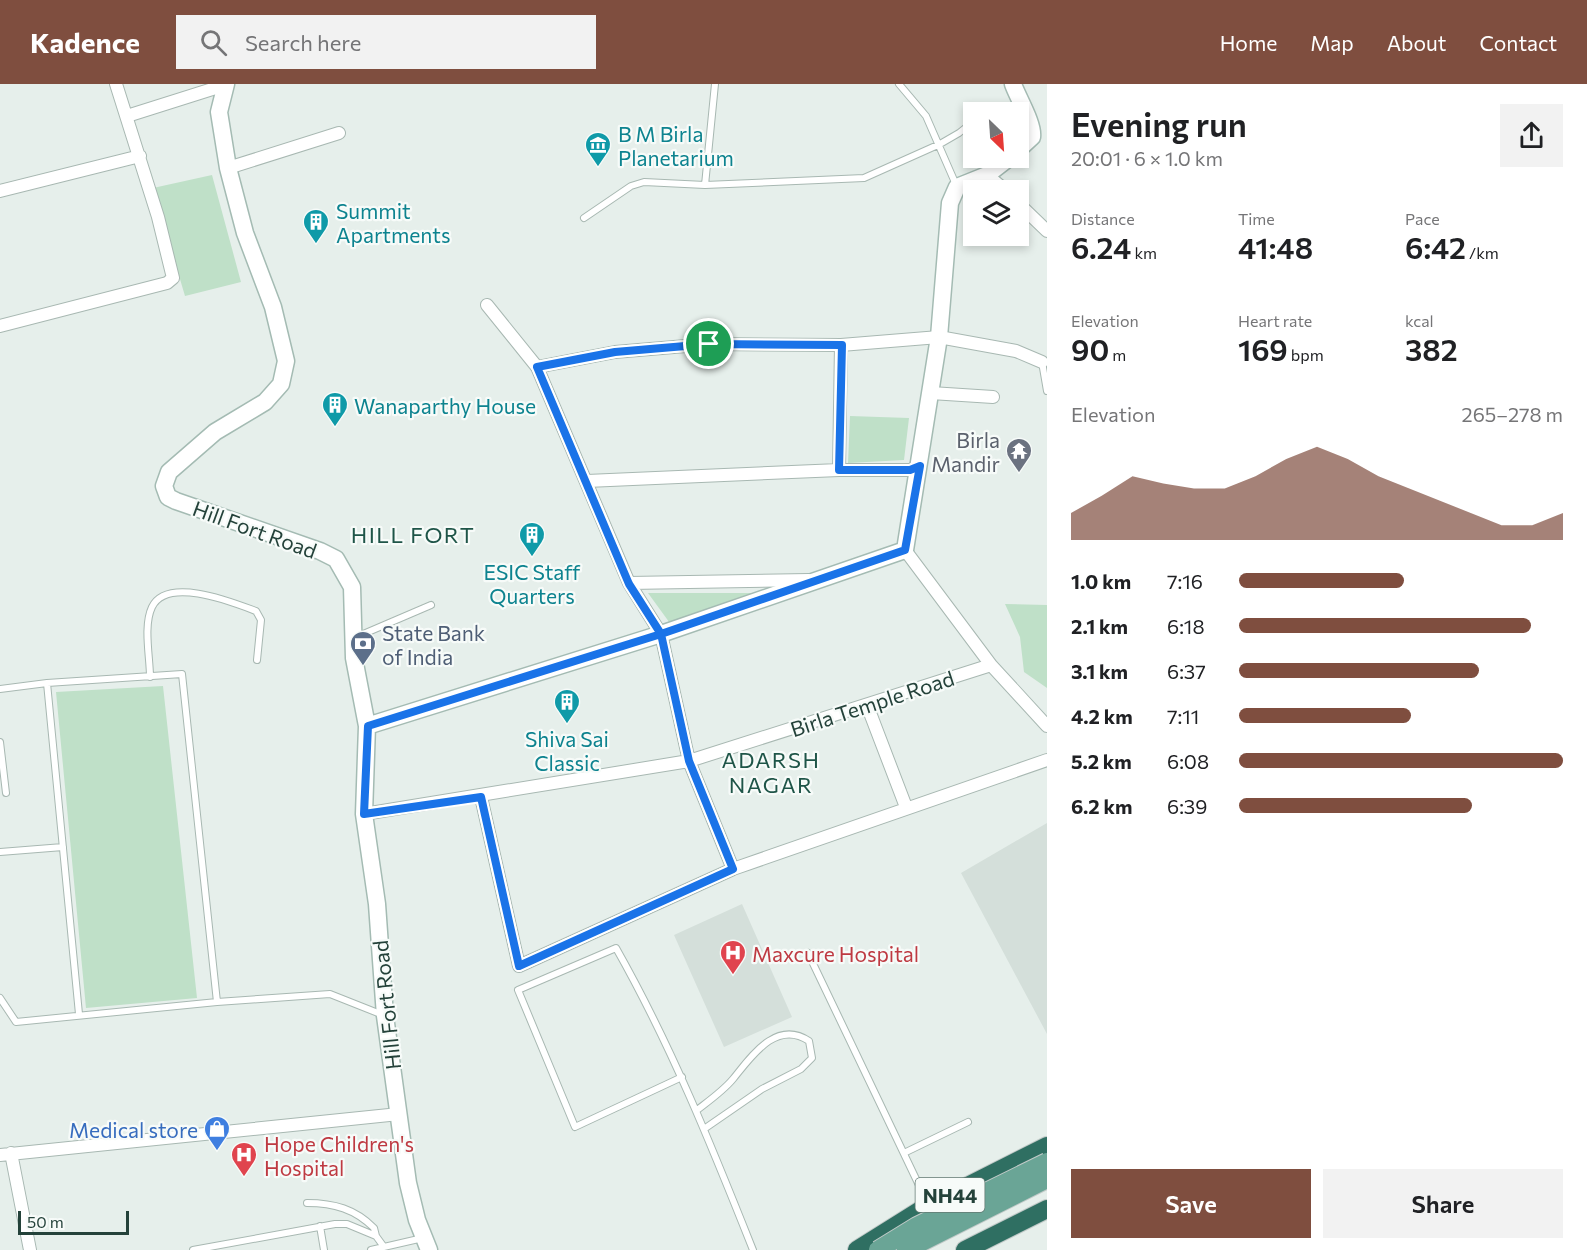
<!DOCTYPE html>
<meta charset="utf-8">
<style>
body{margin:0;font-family:Commissioner,sans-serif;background:#f2f2f2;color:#202124;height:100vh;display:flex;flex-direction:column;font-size:22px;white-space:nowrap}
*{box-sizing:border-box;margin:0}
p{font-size:20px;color:#757577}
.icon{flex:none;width:33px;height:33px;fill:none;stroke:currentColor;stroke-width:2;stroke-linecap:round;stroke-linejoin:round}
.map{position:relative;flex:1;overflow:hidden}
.sheet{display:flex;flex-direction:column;background:#fff;width:540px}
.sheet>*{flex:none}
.needle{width:39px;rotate:155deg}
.tools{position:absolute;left:963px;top:18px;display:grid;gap:12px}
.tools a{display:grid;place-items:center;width:66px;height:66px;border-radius:0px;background:#fff;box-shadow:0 3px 9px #0003;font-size:30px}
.scale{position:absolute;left:18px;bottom:15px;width:111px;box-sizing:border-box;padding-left:6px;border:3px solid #24423a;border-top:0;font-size:16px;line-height:21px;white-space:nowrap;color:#24423a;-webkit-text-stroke:4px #f7fbf9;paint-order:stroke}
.pin{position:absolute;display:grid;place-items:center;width:51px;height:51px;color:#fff;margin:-26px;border:3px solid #fff;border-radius:50%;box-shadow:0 2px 6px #0007}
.round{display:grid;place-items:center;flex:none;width:63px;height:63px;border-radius:0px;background:#f2f2f2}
.overview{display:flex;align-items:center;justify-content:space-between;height:102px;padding:0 24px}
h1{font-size:33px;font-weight:600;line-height:45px}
.figures{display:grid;grid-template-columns:repeat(3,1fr);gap:9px;height:102px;padding:6px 24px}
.figures div{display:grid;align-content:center}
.figures b{font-size:30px;font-weight:600}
.figures small{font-size:16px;font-weight:400}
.figures p{font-size:16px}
.chart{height:168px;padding:12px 24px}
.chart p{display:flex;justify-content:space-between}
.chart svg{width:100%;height:108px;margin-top:6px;fill:#7f4e3f;opacity:.7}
.cta{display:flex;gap:12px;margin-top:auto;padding:12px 24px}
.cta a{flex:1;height:69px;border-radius:0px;background:#7f4e3f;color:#fff;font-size:24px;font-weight:600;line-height:69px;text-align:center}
.cta a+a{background:#f2f2f2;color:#202124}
ul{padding:0 24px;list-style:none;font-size:20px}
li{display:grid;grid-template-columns:96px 72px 1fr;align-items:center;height:45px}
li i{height:15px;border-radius:8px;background:#7f4e3f}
header{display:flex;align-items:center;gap:36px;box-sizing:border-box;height:84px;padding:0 30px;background:#7f4e3f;color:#fff}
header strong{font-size:28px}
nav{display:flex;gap:33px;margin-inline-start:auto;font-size:21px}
.search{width:420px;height:54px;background:#f2f2f2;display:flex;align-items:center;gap:15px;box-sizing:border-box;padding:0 21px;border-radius:0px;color:#757577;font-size:22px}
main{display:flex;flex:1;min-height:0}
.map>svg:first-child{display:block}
.built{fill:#d4dfda}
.green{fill:#bfe0c8}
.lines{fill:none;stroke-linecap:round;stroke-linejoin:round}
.lane-casing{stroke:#a8b8b2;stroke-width:8}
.street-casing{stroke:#a8b8b2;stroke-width:14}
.secondary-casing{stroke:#a4bbb3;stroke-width:19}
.highway-casing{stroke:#c2cac8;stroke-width:20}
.lane{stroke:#fff;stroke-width:6}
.street{stroke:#fff;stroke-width:12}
.secondary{stroke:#fff;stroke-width:16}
.highway{stroke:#2f6f62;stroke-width:18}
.primary-bridge-casing{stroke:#c2cac8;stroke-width:20;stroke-linecap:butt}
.primary-bridge{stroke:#6aa596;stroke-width:18}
.route-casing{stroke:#fff;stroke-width:12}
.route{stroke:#1a73e8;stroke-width:8}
.labels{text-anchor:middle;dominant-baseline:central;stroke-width:4.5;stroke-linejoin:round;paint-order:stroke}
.shield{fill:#f7fbf9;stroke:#637a73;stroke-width:1.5}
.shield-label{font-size:20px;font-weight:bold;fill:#24423a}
.culture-label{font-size:21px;fill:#0d838f;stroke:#f7fbf9;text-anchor:start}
.worship-label{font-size:21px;fill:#5b616d;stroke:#f7fbf9;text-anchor:end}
.street-label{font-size:21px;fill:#24423a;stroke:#f7fbf9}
.service-label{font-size:21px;fill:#4e5e75;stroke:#f7fbf9;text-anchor:start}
.health-label{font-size:21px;fill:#be3a42;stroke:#f7fbf9;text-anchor:start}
.shop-label{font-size:21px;fill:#366cbe;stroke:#f7fbf9;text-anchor:end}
.neighbourhood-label{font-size:22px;letter-spacing:1.5px;fill:#1f5548;stroke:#f7fbf9}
</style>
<header>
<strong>Kadence</strong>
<div class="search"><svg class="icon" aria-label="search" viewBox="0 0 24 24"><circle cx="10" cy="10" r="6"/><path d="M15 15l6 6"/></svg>Search here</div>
<nav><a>Home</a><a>Map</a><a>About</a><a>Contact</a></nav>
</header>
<main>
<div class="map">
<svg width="1047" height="1166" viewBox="0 0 1047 1166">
<rect width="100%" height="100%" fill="#e6efeb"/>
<path class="built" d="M1047,739V950L961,789Z
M742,820L792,933L724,963L674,851Z"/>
<path class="green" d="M212,91L241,198L185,212L153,104Z
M850,332L909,334L904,376L848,379Z
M648,509H761L672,542Z
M1005,520L1047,521V604L1024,588L1020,553Z
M163,602L197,914L86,924L56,608Z"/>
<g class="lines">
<defs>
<path id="lane" d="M899,0L926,32L957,103
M705,101L715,0
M584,134L631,102L644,98L705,101L864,94L940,60L959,49L974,37
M1042,278L1047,307
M354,554L431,521
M150,593C150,573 143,542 152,523C167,492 232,518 256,527L261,536L257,576
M47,599L79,930
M0,605L47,599L182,590L217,918
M0,658L6,709
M0,768L63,763
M808,869L927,1118
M0,914L16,938L217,918L330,910L383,931
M682,993L575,1043L518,906L616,864C671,961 712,1063 753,1166
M697,1026C710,1016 723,1007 733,995C751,973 776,935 809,957L812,974L801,985L762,1005L704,1045
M904,1069L968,1038
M307,1119C334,1119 355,1125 374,1144L376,1152L384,1163
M320,1142L324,1166
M193,1166L335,1140H347L376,1152
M371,1166L423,1154"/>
<path id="street" d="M127,32L225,1
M228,84L339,49
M987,91L1005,106
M0,107L140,72
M1018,119L1047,147
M487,221L537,283
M0,242L167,199L173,194L158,133L116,0
M931,309L993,313
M839,386L841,261
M587,397L839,386H910L920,382
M905,466L991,581L1047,642
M629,499L809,496
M867,621L906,723
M481,713L519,882L733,785L1047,676
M364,730L689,677L991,581
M733,785L689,677L661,550L629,499L537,283L615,268L709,260L841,261L939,253L1016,267L1042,278
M11,1069L30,1166
M0,1071L399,1030"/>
<path id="secondary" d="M226,0L219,28L228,84L245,149L273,223L286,277L281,300L265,318L215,348L169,388L164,402L168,413L176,417L320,467L336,475L352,503L354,574L367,642L364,730L377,820L385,932L408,1099L417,1136L429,1166
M1013,0C1018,14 1034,40 1032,53L1018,66
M367,642L661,550L905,466L939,253L950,119L957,103L987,91L1009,74"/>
<path id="highway" d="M857,1166L924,1124L1047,1062
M965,1166L1047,1125"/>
</defs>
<use href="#lane" class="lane-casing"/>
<use href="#street" class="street-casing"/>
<use href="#secondary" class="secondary-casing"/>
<use href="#highway" class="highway-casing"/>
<use href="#lane" class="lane"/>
<use href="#street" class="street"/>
<use href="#secondary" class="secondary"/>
<use href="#highway" class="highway"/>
<defs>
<path id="primary-bridge" d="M878,1166L917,1142L1047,1078
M906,1166L1047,1095"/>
</defs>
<use href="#primary-bridge" class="primary-bridge-casing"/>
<use href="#primary-bridge" class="primary-bridge"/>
</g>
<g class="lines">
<defs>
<path id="route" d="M709,260L615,268L537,283L629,500L661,550L368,642L364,730L481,713L519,882L733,785L689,677L661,550L905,466L920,382L910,386H839L842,261L709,260"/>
</defs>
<use href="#route" class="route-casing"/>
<use href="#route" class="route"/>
</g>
<defs>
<symbol id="museum-pin" viewBox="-11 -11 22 30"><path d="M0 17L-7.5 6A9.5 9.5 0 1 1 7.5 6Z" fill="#0f9aa8" stroke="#f7fbf9"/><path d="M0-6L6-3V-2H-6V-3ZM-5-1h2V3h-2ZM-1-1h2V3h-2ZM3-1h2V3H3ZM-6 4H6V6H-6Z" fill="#fff"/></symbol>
<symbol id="building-pin" viewBox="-11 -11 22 30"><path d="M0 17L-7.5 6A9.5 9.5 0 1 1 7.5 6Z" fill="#0f9aa8" stroke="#f7fbf9"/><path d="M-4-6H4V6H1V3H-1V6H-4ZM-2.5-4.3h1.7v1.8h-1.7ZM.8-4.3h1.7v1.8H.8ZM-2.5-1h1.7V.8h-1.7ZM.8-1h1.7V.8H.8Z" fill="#fff"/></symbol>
<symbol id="temple-pin" viewBox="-11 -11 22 30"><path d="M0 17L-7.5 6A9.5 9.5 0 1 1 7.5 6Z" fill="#6b7280" stroke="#f7fbf9"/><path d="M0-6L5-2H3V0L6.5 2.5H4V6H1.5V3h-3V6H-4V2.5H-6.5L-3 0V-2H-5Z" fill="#fff"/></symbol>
<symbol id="bank-pin" viewBox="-11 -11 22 30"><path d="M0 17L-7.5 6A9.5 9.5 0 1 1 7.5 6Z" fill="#5c6f8a" stroke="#f7fbf9"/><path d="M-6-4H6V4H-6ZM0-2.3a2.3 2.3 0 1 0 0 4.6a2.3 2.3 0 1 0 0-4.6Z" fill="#fff"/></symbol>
<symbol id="hospital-pin" viewBox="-11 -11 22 30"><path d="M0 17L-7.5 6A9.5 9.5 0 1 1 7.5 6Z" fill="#e0444e" stroke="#f7fbf9"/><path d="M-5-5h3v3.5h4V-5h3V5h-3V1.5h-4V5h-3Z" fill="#fff"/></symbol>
<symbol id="shop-pin" viewBox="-11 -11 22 30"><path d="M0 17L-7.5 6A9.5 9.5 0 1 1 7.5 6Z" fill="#3f7fe0" stroke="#f7fbf9"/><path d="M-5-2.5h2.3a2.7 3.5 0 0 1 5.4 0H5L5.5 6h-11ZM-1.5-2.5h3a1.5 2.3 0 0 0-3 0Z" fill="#fff"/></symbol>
</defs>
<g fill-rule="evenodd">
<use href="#museum-pin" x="583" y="46" width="30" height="40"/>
<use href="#building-pin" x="301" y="123" width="30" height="40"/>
<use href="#building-pin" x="320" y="306" width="30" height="40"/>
<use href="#temple-pin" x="1004" y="352" width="30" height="40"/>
<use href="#building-pin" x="517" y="436" width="30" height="40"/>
<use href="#bank-pin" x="348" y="545" width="30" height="40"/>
<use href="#building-pin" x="552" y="603" width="30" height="40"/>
<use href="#hospital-pin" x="718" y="854" width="30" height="40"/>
<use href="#shop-pin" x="202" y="1030" width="30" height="40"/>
<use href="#hospital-pin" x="229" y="1056" width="30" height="40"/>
</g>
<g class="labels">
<rect class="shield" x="915.5" y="1094" width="69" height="34" rx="4.5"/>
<g class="shield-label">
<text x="950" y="1111">NH44</text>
</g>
<g class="culture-label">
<text x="618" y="49">B M Birla<tspan x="618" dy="24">Planetarium</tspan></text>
<text x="336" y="126">Summit<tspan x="336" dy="24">Apartments</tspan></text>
<text x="354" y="321">Wanaparthy House</text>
<text x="532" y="487" text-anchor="middle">ESIC Staff<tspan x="532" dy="24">Quarters</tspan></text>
<text x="567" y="654" text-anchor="middle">Shiva Sai<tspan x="567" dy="24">Classic</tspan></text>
</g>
<g class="worship-label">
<text x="1000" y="355">Birla<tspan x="1000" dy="24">Mandir</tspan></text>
</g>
<g class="street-label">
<text transform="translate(255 445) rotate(20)">Hill Fort Road</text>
<text transform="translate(872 619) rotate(-18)">Birla Temple Road</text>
<text transform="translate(386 921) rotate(-96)">Hill Fort Road</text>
</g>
<g class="service-label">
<text x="382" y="548">State Bank<tspan x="382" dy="24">of India</tspan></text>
</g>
<g class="health-label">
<text x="752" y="869">Maxcure Hospital</text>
<text x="264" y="1059">Hope Children's<tspan x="264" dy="24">Hospital</tspan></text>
</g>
<g class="shop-label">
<text x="198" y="1045">Medical store</text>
</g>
<g class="neighbourhood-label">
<text x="413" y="450">HILL FORT</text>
<text x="771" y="675">ADARSH<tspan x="771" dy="25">NAGAR</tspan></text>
</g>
</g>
</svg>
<div class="tools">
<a><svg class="needle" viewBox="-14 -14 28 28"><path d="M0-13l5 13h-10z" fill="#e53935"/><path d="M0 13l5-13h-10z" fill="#757577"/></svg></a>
<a><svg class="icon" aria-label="layers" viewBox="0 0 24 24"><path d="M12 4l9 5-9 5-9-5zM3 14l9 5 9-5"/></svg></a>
</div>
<div class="scale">50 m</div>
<div class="pin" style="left:709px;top:260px;background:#1e9e55"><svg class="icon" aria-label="arrive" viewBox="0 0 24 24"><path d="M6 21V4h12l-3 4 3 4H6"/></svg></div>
</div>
<section class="sheet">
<div class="overview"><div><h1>Evening run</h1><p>20:01 · 6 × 1.0 km</p></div><a class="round"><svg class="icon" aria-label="share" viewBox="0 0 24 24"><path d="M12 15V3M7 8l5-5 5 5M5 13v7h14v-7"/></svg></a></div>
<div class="figures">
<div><p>Distance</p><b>6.24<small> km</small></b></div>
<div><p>Time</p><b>41:48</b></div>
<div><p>Pace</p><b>6:42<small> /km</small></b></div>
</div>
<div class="figures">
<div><p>Elevation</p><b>90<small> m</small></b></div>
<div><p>Heart rate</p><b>169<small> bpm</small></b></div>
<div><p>kcal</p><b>382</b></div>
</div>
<div class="chart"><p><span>Elevation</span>265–278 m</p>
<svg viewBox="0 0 160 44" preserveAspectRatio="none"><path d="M0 44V33L10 26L20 18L30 21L40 23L50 23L60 18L70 11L80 6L90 11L100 18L110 23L120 28L130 33L140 38L150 38L160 33V44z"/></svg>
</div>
<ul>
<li><b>1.0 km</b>7:16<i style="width:51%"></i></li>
<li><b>2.1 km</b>6:18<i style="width:90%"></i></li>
<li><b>3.1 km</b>6:37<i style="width:74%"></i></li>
<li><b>4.2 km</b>7:11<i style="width:53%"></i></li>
<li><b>5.2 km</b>6:08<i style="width:100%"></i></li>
<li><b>6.2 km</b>6:39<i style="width:72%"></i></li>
</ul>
<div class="cta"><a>Save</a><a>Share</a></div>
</section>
</main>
